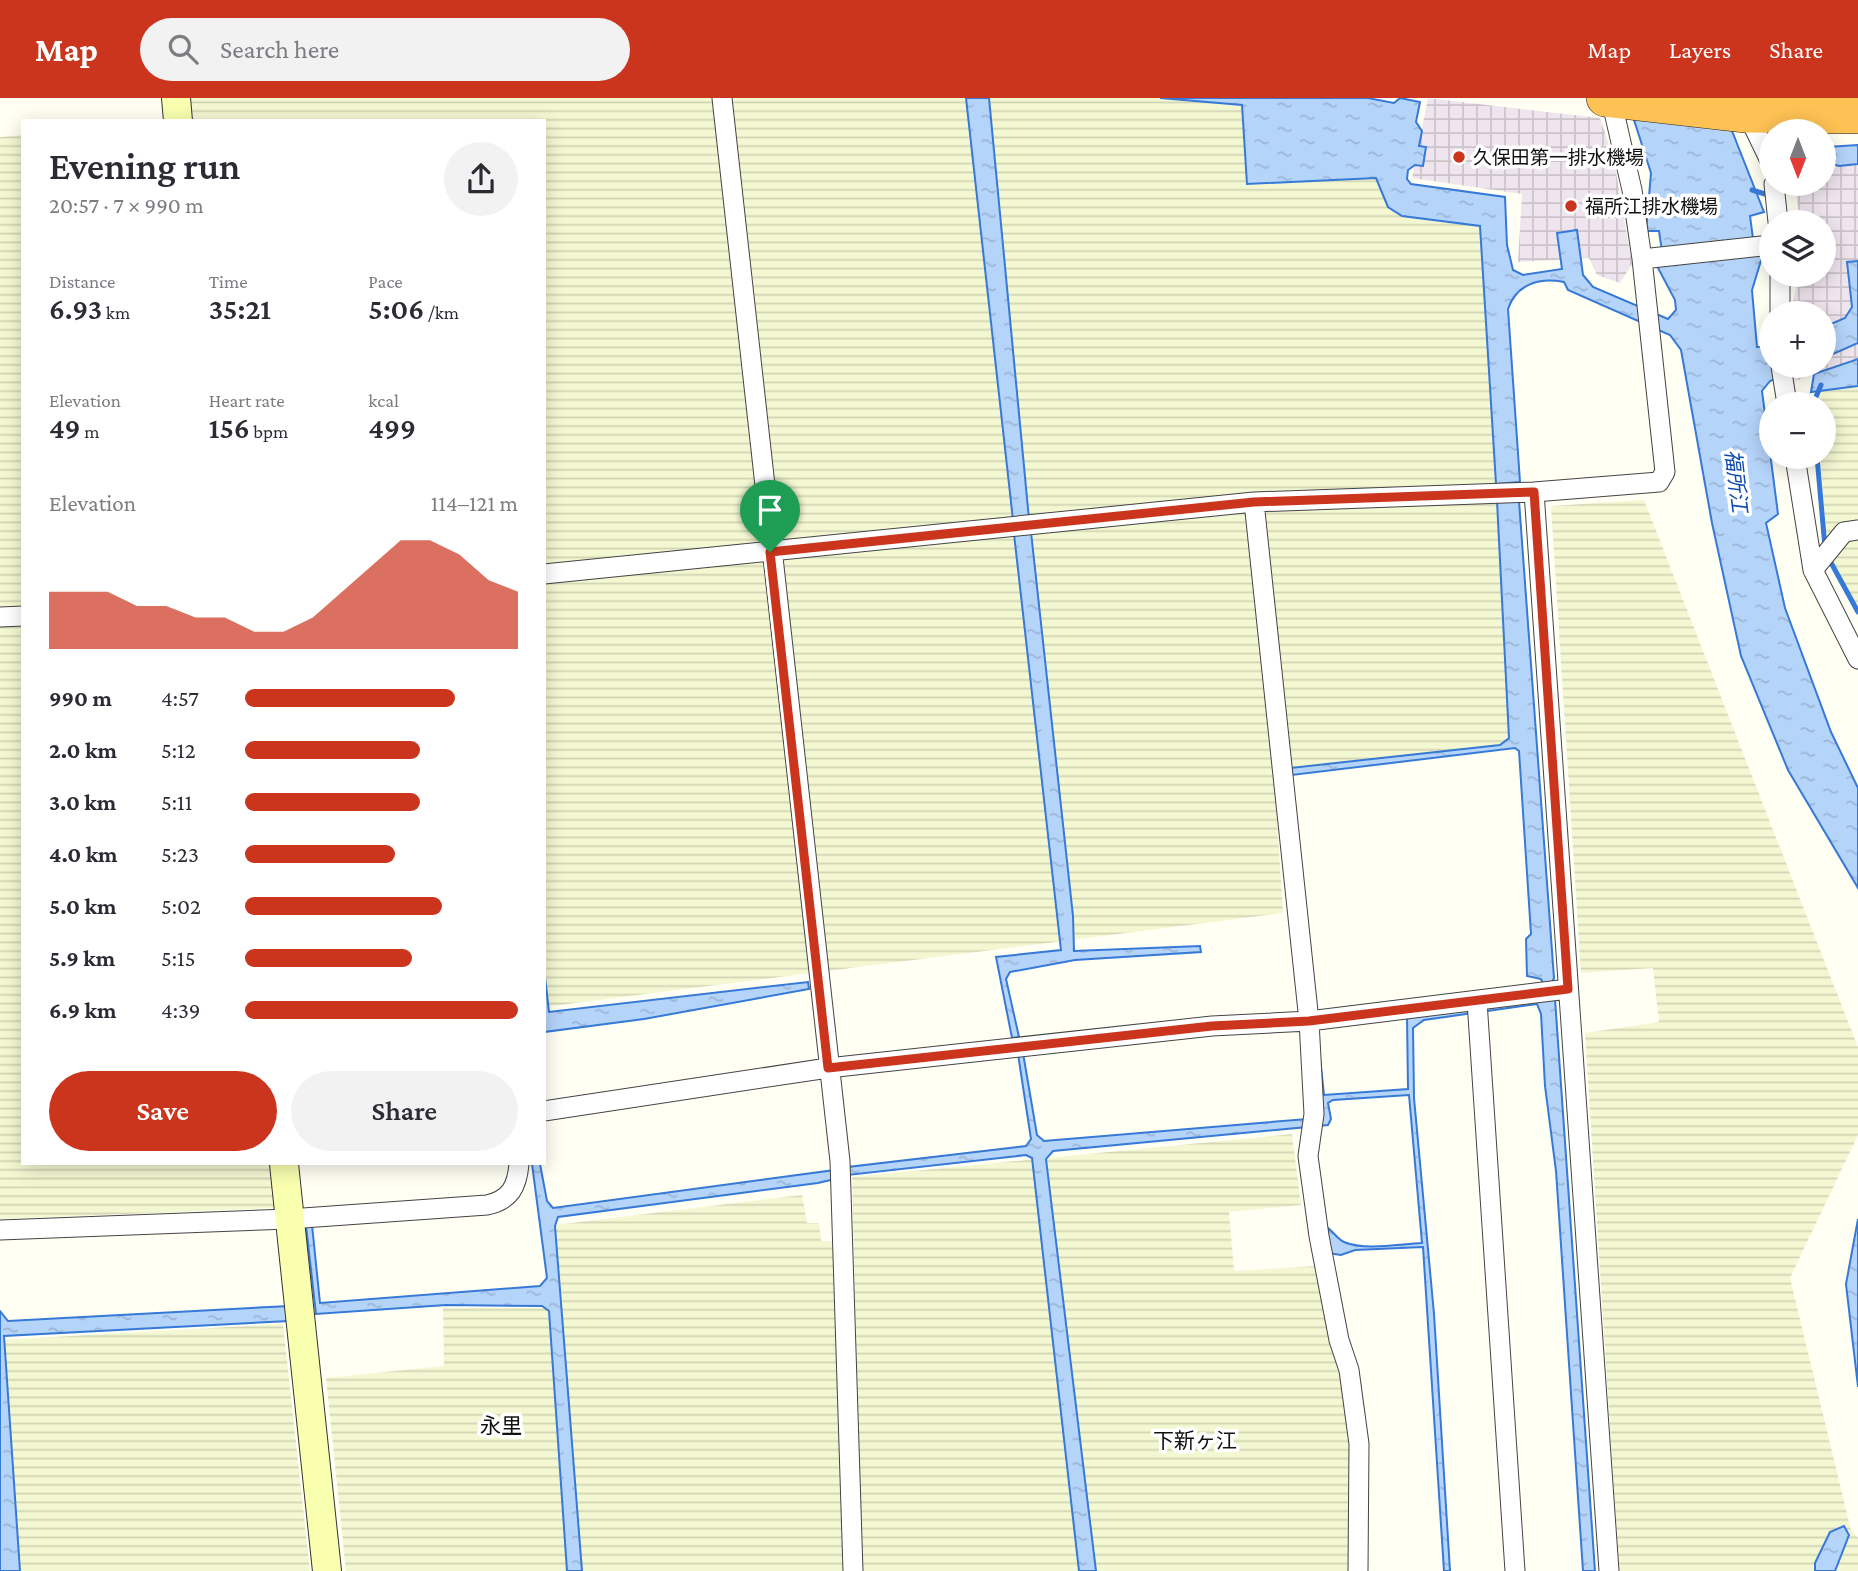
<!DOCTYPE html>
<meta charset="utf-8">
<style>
body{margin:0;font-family:"Crimson Pro","Noto Sans JP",serif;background:#f2f2f3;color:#2b2b33;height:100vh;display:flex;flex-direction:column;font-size:26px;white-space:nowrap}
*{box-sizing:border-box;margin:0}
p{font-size:23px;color:#7c7c81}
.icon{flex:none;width:38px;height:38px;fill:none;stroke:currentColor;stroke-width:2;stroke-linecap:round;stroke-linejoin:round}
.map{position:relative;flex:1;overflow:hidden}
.details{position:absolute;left:21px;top:21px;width:525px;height:1046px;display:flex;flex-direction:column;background:#fff;border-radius:0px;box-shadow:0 4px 18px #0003}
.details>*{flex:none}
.needle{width:46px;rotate:180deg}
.buttons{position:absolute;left:1759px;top:21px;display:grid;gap:14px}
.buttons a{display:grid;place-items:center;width:77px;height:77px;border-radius:50%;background:#fff;box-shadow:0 4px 18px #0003;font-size:35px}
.pin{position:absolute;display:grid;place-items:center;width:60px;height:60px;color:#fff;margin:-72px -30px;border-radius:50% 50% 50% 0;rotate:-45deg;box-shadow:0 0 7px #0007}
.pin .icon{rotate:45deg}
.round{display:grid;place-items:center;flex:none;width:74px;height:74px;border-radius:37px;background:#f2f2f3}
.overview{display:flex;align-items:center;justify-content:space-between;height:119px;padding:0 28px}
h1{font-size:38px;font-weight:600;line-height:52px}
.stats{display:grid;grid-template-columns:repeat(3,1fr);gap:10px;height:119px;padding:7px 28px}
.stats div{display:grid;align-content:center}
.stats b{font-size:30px;font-weight:600}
.stats small{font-size:19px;font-weight:400}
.stats p{font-size:19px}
.chart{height:196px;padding:14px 28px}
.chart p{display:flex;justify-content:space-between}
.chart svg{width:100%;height:126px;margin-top:7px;fill:#cc351d;opacity:.7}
.action{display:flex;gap:14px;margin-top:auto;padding:14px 28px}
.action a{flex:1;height:80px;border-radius:42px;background:#cc351d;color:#fff;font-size:28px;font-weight:600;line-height:80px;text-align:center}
.action a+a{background:#f2f2f3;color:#2b2b33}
ul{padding:0 28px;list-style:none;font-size:23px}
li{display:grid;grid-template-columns:112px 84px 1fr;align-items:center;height:52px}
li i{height:18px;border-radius:9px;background:#cc351d}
header{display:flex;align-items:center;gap:42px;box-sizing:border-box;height:98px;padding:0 35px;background:#cc351d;color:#fff}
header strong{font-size:33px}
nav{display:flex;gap:38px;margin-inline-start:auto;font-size:24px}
.search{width:490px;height:63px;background:#f2f2f3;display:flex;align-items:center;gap:18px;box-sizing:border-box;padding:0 24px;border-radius:38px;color:#7c7c81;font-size:26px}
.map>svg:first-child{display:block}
.industrial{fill:url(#industrial-grid)}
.farmland{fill:url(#farmland-rules)}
.water{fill:url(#water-ripples);stroke:#3679d7;stroke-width:2}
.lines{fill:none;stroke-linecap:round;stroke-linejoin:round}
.stream{stroke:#3679d7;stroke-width:5}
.street-casing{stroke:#444;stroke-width:21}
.secondary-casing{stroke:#333;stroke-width:30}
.highway-casing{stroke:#222;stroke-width:38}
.street{stroke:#fff;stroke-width:19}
.secondary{stroke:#f9ffaf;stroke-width:28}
.highway{stroke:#fdc154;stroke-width:37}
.route-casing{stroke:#fff;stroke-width:14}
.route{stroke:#cc351d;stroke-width:9}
.poi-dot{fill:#cc351d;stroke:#fff;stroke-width:2.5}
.labels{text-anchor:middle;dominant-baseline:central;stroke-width:7;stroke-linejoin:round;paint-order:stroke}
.poi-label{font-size:19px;fill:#111;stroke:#fff;text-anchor:start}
.water-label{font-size:21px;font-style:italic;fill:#0f4bad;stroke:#fff}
.neighbourhood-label{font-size:21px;fill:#111;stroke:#fff}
</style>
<header>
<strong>Map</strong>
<div class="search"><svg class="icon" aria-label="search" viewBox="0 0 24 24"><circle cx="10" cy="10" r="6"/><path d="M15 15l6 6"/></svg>Search here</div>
<nav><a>Map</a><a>Layers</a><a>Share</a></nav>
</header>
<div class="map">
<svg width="1858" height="1473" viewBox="0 0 1858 1473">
<defs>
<pattern id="industrial-grid" width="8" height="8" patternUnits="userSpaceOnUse" patternTransform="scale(1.75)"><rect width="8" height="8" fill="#efe5ee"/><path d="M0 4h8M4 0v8" fill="none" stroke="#ccc3cb"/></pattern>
<pattern id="farmland-rules" width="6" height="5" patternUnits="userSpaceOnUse" patternTransform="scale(1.75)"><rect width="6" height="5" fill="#f4f8d2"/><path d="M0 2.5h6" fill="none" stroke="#d0d4b3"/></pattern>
<pattern id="water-ripples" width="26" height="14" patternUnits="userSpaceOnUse" patternTransform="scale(1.75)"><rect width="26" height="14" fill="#b5d4fa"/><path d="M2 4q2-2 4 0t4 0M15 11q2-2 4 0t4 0" fill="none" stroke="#9bb5d5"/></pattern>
</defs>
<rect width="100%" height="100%" fill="#fffff4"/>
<path class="industrial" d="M1428,0L1600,20L1614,62L1632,166L1620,185L1597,177L1589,160L1518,164L1522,96L1412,80Z
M1824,63L1839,68L1858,66V261L1795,283L1794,268H1824V215H1793V202L1800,177H1824V124H1800L1796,95L1791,86H1824Z"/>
<path class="farmland" d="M189,0H1160L1242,7L1248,86L1376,80L1483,126L1513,647L1274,675L1283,815L544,909V23H177Z
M23,37V1066H270L274,1110L0,1121V39Z
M1858,285V518L1829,464L1820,359H1824V306H1816L1815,291Z
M1644,402L1858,949V1037L1790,1180L1851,1432L1858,1440V1473H1619L1585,935L1659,924L1653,870L1581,875L1551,408Z
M1292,1036L1301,1107L1229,1114L1234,1173L1316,1168L1355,1347L1351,1473H862L852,1079Z
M802,1097L807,1125H819L821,1143L835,1144L845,1473H346L326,1280L444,1268L443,1210H563L555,1127Z
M283,1226L310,1473H0V1242Z"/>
<path class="water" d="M966,0H989L1029,421L1013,422Z
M1160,0H1368L1394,5L1400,0L1420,4L1416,24L1422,33L1419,48L1426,49L1423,68L1415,67L1408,72L1407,81L1411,86L1505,99L1507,147L1513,172L1523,177L1562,171L1557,135L1577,132L1583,177L1593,189L1668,221L1676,212L1675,202L1657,168L1664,167L1659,133H1646L1651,75L1627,0H1719L1764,114L1750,118L1755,156H1763L1752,192L1757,249H1771V268H1805L1770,283L1762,293L1778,416L1766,425L1785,510L1831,634L1858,690V790L1788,672L1741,558L1712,425L1681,252L1670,237L1568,192L1564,184C1538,179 1516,187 1508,211L1520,384L1496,386L1480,128L1402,118L1388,109L1376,80L1247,86L1242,7Z
M1824,46L1827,49L1858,47V66L1839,68L1824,63Z
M1858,163V245L1824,260V229L1845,220L1852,209L1847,164Z
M1858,261V288L1811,294L1814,276Z
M1497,403H1519L1554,880L1551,887L1544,888L1541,881L1527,878L1526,841L1531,836L1519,653L1515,650L1292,677L1290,670L1500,647L1509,640Z
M1031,434L1073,818L1074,853L1200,848L1201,854L1075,862L1010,874L1006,881L1019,939L1012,940L996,859L1061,852L1014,436Z
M544,870L549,914L808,884L809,891L644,921L544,934Z
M1555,901L1595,1473H1583L1556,1073L1545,988L1541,916L1537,906L1424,922L1413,930L1414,1000L1434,1216L1450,1473H1444L1423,1149L1355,1152L1341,1157L1328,1155L1323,1127C1332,1131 1337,1141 1344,1144C1366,1153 1399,1146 1422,1145L1409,997L1333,1002L1328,1005L1331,1021L1328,1027L1319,1028L1317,931L1324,997L1408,991L1407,918Z
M1023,955L1037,1037L1044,1043L1307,1021V1029L1053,1053L1046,1061L1096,1473H1079L1032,1060L1026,1057L848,1077V1069L1026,1048L1031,1041L1018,956Z
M532,1066H540L547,1103L553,1110L835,1072V1081L818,1085L558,1119L555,1128L582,1473H567L549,1213L542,1208L446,1207L316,1216L306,1128L312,1127L320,1205L540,1188L547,1180Z
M1858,1121V1289L1846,1186Z
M289,1208V1223L4,1238L20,1473H0V1213L8,1223Z
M1844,1428L1849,1437L1835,1473H1815V1465L1830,1434Z"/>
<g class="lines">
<path class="stream" d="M1752,92L1765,96
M1813,306L1821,287
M1817,359L1825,449
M1829,461L1858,514"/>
<defs>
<path id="street" d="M722,0L840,1063L853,1473
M1611,1L1632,92L1642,161
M1745,11L1771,65
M1774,86L1778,124
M1780,177V215
M1781,268L1787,306
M1795,359L1813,472L1858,561
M1534,394L1609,1473
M1254,404L1309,923L1314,1016L1308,1058L1319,1138L1339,1242L1349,1272L1359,1346L1358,1473
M1813,472L1844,434L1858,432
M544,476L1254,404L1534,394L1659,384L1665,374L1642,161L1771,147
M0,519L23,518
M1477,903L1515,1473
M544,1013L828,970L1212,928L1309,923L1568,891
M0,1132L289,1121L487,1107C510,1102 517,1089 519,1066"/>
<path id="secondary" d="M176,0L178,23
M284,1066L327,1473"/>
<path id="highway" d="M1605,0L1746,16L1858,17"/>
</defs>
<use href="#street" class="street-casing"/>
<use href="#secondary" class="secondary-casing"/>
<use href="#highway" class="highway-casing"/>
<use href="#street" class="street"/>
<use href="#secondary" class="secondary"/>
<use href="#highway" class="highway"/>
</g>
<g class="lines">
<defs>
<path id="route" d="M1534,394L1568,891L1309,923L1212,928L828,970L770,454L1254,404Z"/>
</defs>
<use href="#route" class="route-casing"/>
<use href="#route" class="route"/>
</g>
<g class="poi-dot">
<circle cx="1459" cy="59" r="7"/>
<circle cx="1571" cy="108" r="7"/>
</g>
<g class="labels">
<g class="poi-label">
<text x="1473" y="59">久保田第一排水機場</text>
<text x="1585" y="108">福所江排水機場</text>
</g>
<g class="water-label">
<text transform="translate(1736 383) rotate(83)">福所江</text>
</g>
<g class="neighbourhood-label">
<text x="501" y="1328">永里</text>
<text x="1195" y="1343">下新ヶ江</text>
</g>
</g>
</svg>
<div class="buttons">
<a><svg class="needle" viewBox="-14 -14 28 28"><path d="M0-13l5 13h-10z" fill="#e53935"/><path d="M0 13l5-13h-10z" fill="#7c7c81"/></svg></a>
<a><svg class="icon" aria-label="layers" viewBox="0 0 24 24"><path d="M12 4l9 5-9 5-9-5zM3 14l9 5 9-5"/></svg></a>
<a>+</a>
<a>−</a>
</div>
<div class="pin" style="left:770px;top:454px;background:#1e9e55"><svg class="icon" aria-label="arrive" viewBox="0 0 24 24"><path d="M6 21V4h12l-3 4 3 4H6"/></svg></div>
<section class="details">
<div class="overview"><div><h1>Evening run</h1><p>20:57 · 7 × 990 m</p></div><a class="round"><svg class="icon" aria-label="share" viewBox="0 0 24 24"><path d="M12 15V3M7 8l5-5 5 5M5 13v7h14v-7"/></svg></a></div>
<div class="stats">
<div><p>Distance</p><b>6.93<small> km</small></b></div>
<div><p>Time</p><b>35:21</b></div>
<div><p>Pace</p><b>5:06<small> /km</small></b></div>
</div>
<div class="stats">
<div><p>Elevation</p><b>49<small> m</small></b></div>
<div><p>Heart rate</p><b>156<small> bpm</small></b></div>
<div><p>kcal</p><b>499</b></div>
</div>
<div class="chart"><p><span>Elevation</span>114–121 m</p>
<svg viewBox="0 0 160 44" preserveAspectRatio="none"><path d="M0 44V24L10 24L20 24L30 29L40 29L50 33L60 33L70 38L80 38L90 33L100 24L110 15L120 6L130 6L140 11L150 20L160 24V44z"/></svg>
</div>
<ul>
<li><b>990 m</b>4:57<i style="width:77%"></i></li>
<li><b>2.0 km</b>5:12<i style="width:64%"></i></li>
<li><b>3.0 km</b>5:11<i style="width:64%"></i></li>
<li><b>4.0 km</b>5:23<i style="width:55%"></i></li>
<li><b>5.0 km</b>5:02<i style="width:72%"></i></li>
<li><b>5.9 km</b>5:15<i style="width:61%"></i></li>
<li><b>6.9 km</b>4:39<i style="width:100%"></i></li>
</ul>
<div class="action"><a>Save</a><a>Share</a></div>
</section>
</div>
